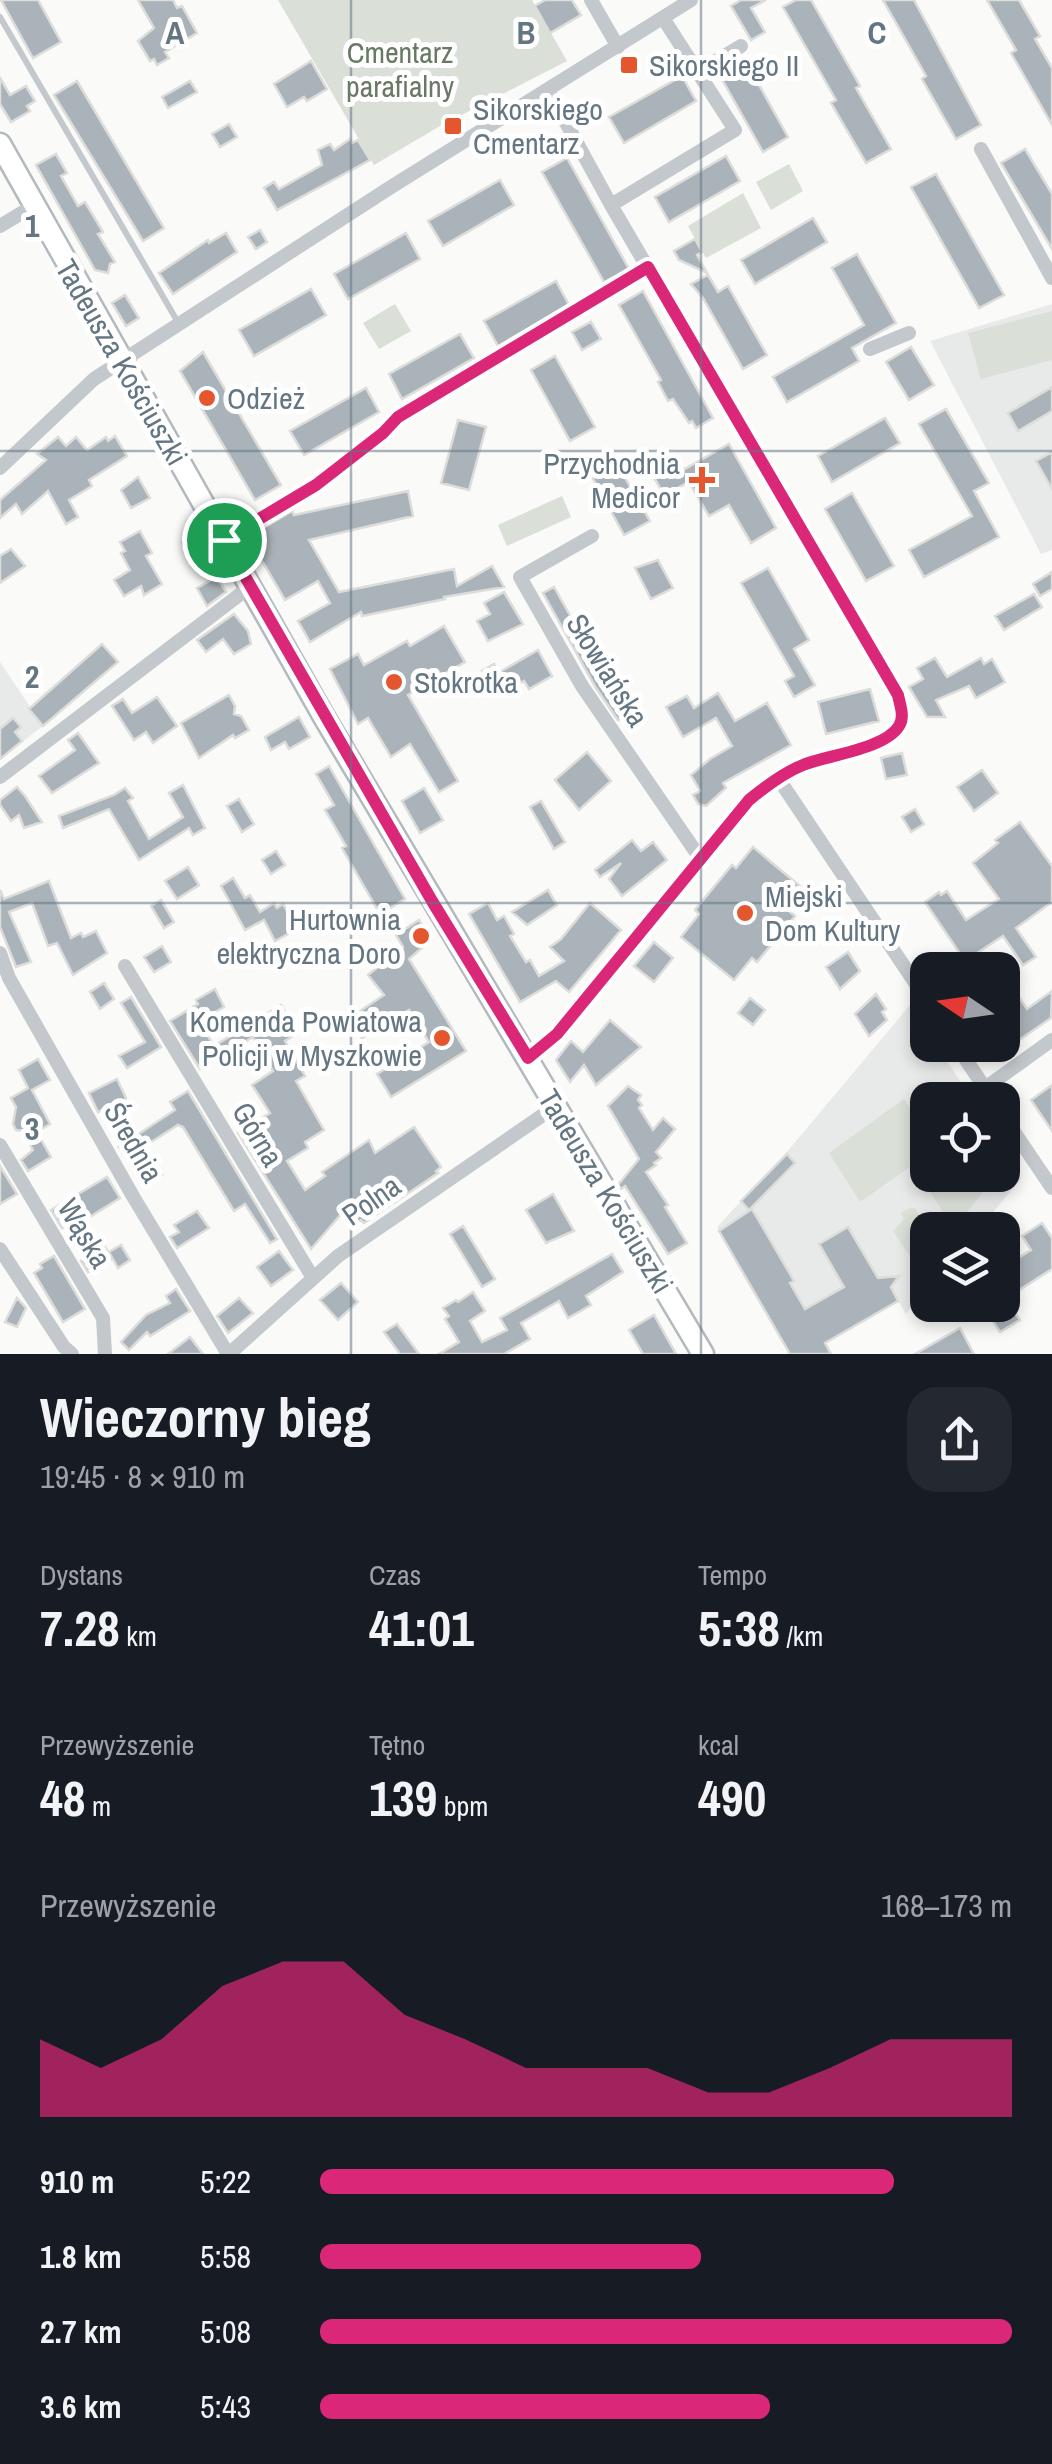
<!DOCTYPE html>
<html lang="pl">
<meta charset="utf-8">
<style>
body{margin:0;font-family:"Archivo Narrow",sans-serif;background:#242831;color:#f1f3f6;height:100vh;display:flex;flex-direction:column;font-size:38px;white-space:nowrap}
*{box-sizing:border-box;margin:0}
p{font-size:32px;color:#9ea1a6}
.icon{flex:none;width:55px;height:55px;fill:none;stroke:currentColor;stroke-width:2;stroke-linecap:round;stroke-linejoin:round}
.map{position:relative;height:1354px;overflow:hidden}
.drawer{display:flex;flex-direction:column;background:#171b24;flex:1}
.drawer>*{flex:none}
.needle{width:65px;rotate:283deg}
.buttons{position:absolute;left:910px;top:952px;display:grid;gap:20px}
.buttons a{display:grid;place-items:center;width:110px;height:110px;border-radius:20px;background:#171b24;box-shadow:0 5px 15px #0003;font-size:50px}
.pin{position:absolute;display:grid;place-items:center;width:85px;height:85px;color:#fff;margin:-42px;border:5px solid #fff;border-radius:50%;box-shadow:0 2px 10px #0007}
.round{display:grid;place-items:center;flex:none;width:105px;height:105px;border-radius:30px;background:#242831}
.summary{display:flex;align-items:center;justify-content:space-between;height:170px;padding:0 40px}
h1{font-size:55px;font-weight:700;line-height:75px}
.metrics{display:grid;grid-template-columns:repeat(3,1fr);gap:15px;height:170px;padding:10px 40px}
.metrics div{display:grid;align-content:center}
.metrics b{font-size:50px;font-weight:700}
.metrics small{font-size:28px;font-weight:400}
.metrics p{font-size:28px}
.chart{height:280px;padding:20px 40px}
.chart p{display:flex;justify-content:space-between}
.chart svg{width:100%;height:180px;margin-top:10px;fill:#db2777;opacity:.7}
ul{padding:0 40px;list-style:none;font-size:32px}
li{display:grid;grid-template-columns:160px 120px 1fr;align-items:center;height:75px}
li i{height:25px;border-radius:12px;background:#db2777}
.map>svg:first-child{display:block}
.built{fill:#e8e9e9}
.green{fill:#dadfd7}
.building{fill:#aab3b9;stroke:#dcdcda;stroke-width:2.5}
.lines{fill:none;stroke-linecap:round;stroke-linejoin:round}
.secondary-casing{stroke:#b3babf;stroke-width:25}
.lane{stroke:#c3c8cc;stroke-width:6}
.street{stroke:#c3c8cc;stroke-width:14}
.secondary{stroke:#fff;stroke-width:20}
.route-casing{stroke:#fff;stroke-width:20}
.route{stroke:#db2777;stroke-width:12}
.grid{fill:none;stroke:#657683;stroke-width:2.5;stroke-opacity:0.55}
.poi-dot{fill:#e4572e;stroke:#fff;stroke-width:4}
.labels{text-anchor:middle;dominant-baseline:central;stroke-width:10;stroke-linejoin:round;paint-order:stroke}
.park-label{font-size:30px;fill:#687a64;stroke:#fff}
.poi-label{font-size:30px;fill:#657683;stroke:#fff;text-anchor:start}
.street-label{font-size:30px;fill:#657683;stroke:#fff}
.grid-label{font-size:32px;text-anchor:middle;font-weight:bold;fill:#657683;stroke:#fff;stroke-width:10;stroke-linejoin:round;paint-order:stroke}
</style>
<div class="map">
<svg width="1052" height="1354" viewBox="0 0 1052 1354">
<rect width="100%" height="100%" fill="#fafaf8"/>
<path class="built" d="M1052,304V550L1041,554L930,341Z
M0,662L43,726L0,759Z
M910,1005L927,1031L928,1045H936L973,1100H928V1175H1002L1003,1143L1018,1167L1021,1179L978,1230H928L927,1289L906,1314L898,1301L826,1343L829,1350L823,1354H790L717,1227L786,1153Z"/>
<path class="green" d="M278,0H532L567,61L440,126L374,165Z
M789,164L803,191L771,210L756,182Z
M743,193L761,228L706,258L688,226Z
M395,304L411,331L379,349L363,323Z
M1052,311V360L981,379L968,333Z
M562,496L571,517L507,546L498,525Z
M904,1099L927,1135V1155L860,1202L829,1153Z
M937,1175H997L953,1229L925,1183Z
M910,1208H915L923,1222L921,1224L927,1236V1246L910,1256L893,1231L904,1219L901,1213Z"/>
<path class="building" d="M1,0H38L61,42L33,58Z
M138,0H173L177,8L182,6L197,33L165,52L169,58L157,65L154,59L150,61L138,41L154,28Z
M545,0H572L581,15L550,33L535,6Z
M741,0H766L751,8L765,32L751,40L731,6Z
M796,0H811L860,86L856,88L891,149L866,163L831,103L836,100L783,7Z
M883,0H914L981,125L956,139L922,79L926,76Z
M987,0H1019L1040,36L1035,39L1052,68V125L1011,53L1016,50Z
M311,61L327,89L307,101L304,97L287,107L274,84Z
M749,67L788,137L763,152L723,81Z
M682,76L696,101L624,143L609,117Z
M0,78L10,95L26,86L35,101L27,106L30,111L11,122L0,104Z
M77,81L164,228L143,241L54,95Z
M190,81L197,92L168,108L162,97Z
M229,124L237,137L220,147L212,134Z
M350,139L352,143L358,140L370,160L277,210L264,188L274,182L279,189L322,165L318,150L330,144L334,150Z
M1025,149L1052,194V249L1001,163Z
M56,154L67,173L61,176L78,206L85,202L103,232L98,234L115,262L110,264L108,273L95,270L36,165Z
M726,156L740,181L669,222L655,197Z
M567,158L629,269L604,282L542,172Z
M936,174L1004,295L979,308L911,187Z
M500,180L514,205L443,246L428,221Z
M813,218L827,242L755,284L741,260Z
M260,230L267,242L256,249L248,237Z
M226,233L237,252L173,294L159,273L208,240L209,243Z
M406,233L420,259L348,299L334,274Z
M695,239L702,252L697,255L707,273L679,260L674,251Z
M857,254L896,323L852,348L859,361L787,402L773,377L864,325L832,268Z
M708,275L718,292L728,286L767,355L743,369L703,298L691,284Z
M556,281L569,305L498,346L484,321Z
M311,289L326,315L254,356L239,330Z
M643,291L713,418L696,428L692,421L689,423L673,399L668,401L658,382L661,380L619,305Z
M125,295L139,318L126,326L112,303Z
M591,322L601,339L582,350L572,332Z
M460,334L474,358L402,399L389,374Z
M911,347L934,385L909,400L886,362Z
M203,352L281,485L255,500L180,371Z
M555,356L595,427L570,441L531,370Z
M1052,387V411L1018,431L1008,413Z
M366,388L379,412L304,455L290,431Z
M946,409L989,483L974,491L999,537L924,577L909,550L972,516L919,424Z
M885,418L900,443L832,482L818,456Z
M458,420L486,427L469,490L441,483Z
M115,436L127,456L89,480L92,486L69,500L78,517L66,524L48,491L22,514L16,504L0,518V500L46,460L37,454L58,437L66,446L76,437L87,450L106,437L108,441Z
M729,444L776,528L751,543L729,505L709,516L689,482L664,495L646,463L661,456L665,464L676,458L683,470Z
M609,450L650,521L624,535L585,464Z
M1052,452V489L1036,461Z
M138,477L150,498L131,508L121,490Z
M408,491L413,516L309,540L339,592L454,569L457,586L492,566L504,587L444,597L445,599L362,616L361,612L310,642L298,621L330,603L318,581L285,600L248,537L292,511L294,515Z
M852,493L894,566L866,581L825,509Z
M140,531L152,553L146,556L162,584L144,595L141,586L124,596L114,580L130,570L121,553L125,551L120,542Z
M194,535L203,550L191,557L182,542Z
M11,549L25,566L0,583V556Z
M658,560L673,588L651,599L635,568Z
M768,568L809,640L794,649L815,685L794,697L785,681L794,676L741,583Z
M1052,572V589L1040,596L1033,584Z
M217,577L226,592L207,606L197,588Z
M554,587L626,715L618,720L596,688L543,593Z
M504,592L523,624L488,641L477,621L490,614L484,603Z
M1034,594L1042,607L1004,630L995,616Z
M234,614L248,631L251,644L234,654L223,639L206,652L197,640Z
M444,626L465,662L408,695L458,781L439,792L410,744L391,757L368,718L358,724L330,669L358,654L364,665L407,641L410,646Z
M102,644L118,662L43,726L29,709Z
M538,650L552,676L529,689L524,681L496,696L482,671L494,664L498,673Z
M935,658L947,677L981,658L984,664L992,659L1005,682L976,698L969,686L936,700L945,717H927L909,687L923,679L917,668Z
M870,689L879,721L826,734L818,702Z
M718,693L735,721L767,703L791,745L723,783L726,788L706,806L698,804L693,795L700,791L691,775L710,759L732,746L716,718L683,737L666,707L687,696L694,708Z
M229,695L235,706L234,714L241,716L249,730L235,738L233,735L199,758L181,723Z
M157,697L177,726L153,743L146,732L134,740L112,706L123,699L132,713Z
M299,717L310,737L289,749L285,742L271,750L265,737Z
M13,718L21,727L15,732L22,741L0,759V729Z
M78,733L99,763L52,793L39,776L75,750L68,740Z
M587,752L611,781L579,810L555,780Z
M902,753L907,775L886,779L881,758Z
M329,766L405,899L380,914L342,848L346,846L325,810L334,805L316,774Z
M982,770L998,793L974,811L957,787Z
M183,785L205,828L193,835L189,828L139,860L109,809L63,828L59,816L114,795L125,788L133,798L128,801L149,839L183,817L169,793Z
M17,787L25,796L42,822L24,828L19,815L11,821L0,805V800Z
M424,788L443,820L420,833L402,801Z
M239,799L254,824L242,832L227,806Z
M541,801L565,842L554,849L530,807Z
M915,809L924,824L911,832L902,817Z
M1020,822L1052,866V902L1016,928L1036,957L1023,965L1003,936L965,961L925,902L939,892L941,895L947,891L966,920L999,899L973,863L998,843L995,840Z
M632,840L641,851L653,842L667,860L622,896L609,879L621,863L600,877L595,870Z
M753,847L807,892L790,912L795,916L757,962L752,958L734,980L681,937L699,914L695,910L732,865L736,868Z
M276,851L285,865L271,874L262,860Z
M188,867L199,885L177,899L165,881Z
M233,878L245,898L250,895L260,912L274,903L277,908L283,904L297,929L275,941L264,920L245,930L221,886Z
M49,881L71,938L81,933L83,937L96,931L107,953L73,975L57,943L48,946L32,903L9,912L31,962L16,967L0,927V890L4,899Z
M548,890L557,905L527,925L512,912Z
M161,900L174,922L164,928L151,906Z
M488,903L497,920L504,916L514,934L510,936L526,962L530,960L539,976L564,961L550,947L561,939L590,903L621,930L569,992L556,981L520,1002L469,914Z
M419,920L431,940L409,959L466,1051L391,1097L377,1074L429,1042L409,1010L362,1038L356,1028L367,1022L360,1011L384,995L368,975L403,947L396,935Z
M654,942L673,958L654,982L634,966Z
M162,946L171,962L154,972L144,957Z
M848,952L860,971L840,989L826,967Z
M1002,972L1027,1009L1052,991L1051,1018L1002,1052Z
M104,983L114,999L100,1009L90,992Z
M215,989L224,1007L199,1021L214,1046L281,1005L298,1033L285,1041L305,1076L296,1081L324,1130L305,1142L308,1148L287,1161L305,1190L325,1176L322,1172L369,1140L375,1153L414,1127L441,1167L436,1171L438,1173L364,1223L361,1220L353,1225L343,1212L311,1249L238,1133L270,1113L252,1085L273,1071L253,1037L200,1069L170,1021L198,1004L196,1000Z
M876,994L886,1009L882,1012L887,1020L869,1036L855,1014Z
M131,997L161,1047L127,1068L119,1056L145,1042L121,1003Z
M750,998L765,1010L753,1025L738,1013Z
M610,1020L641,1047L596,1085L584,1065L570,1082L556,1060L571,1041L583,1052Z
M38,1059L50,1080L32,1090L50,1124L40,1130L42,1134L39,1136L51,1157L28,1171L21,1160L33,1150L23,1131L16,1130L13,1124L16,1107L11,1098L28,1088L19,1070Z
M117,1079L126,1098L118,1110L115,1104L98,1112L89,1093Z
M1052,1085V1131L1031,1100Z
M628,1086L641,1095L638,1100L642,1105L639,1108L653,1130L663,1118L675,1129L656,1152L661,1158L654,1163L656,1165L646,1172L668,1205L665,1207L687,1243L668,1254L625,1186L621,1189L618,1185L639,1159L608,1106Z
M188,1091L277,1239L270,1243L245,1204L234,1211L183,1127L178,1125L143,1147L162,1175L147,1185L119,1147L175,1110L170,1102Z
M787,1154L795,1163L749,1210L741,1201Z
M0,1166L17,1194L0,1204Z
M107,1177L120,1198L80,1223L77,1219L62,1228L51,1210Z
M553,1194L574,1231L546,1243L526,1210Z
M752,1209L794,1281L790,1283L805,1309L844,1287L819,1244L848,1227L878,1278L899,1276L891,1287L898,1301L825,1343L831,1354H790L719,1231Z
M197,1211L209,1228L177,1248L170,1237L179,1232L174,1225Z
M1042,1223L1052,1238V1269L1002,1301V1268L1031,1250L1022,1236Z
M463,1226L495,1279L482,1287L450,1234Z
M121,1245L130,1260L118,1268L109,1252Z
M105,1247L112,1259L88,1272L81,1261Z
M279,1251L293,1270L271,1286L257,1267Z
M612,1254L623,1272L586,1296L591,1305L568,1318L559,1301L521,1323L530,1339L504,1354H439L459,1342L445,1319L449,1316L443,1308L456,1300L458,1302L473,1292L485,1311L470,1321L482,1342L507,1330L500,1318Z
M54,1256L85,1309L63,1322L34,1273L42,1268L40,1264Z
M341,1283L358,1302L338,1320L320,1300Z
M176,1289L190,1311L150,1336L147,1332L129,1350L121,1342L146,1315L170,1303L166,1296Z
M17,1298L26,1308L17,1327L5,1322Z
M239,1298L253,1313L228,1333L217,1316Z
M983,1305H1010L1020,1320L1000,1332Z
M654,1315L676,1354H643L629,1330Z
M397,1324L419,1354H400L384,1332Z
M960,1328L974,1354H915Z
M190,1337L203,1354H168Z"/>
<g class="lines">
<defs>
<path id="secondary" d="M0,144L324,717L703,1354"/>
</defs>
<use href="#secondary" class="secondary-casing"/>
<path class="lane" d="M0,17L179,324
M226,539L316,485L383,433L398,417L647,267"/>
<path class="street" d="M591,0L618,47
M696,73L741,46
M981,149L1052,278
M611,205L735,130L663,18
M0,226L35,205
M870,349L909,333
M0,468L94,379L391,187L691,0
M592,536L520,577L582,686L700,858
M0,777L251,586
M778,778L928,1002
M0,953L9,978L134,1198L228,1354
M125,966L313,1278
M956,1045L993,1100
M528,1058L557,1034L749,800C766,786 783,773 803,765C828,755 885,749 899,726C904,717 900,705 897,695L611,205L548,90
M985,1088L1052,1040
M1002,1114L1052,1188
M0,1145L103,1318L105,1354
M0,1249L64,1347L72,1354
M229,1354L338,1256L556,1106"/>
<use href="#secondary" class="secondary"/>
</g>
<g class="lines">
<defs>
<path id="route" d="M648,267L898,695C900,705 905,717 899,726C885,749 828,755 803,765C783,773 766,786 749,800L557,1034L528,1058L432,901L224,540L316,485L383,433L398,417Z"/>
</defs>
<use href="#route" class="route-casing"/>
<use href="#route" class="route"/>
</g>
<path class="grid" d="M351,0V1354M701,0V1354M0,451H1052M0,903H1052"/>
<g class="poi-dot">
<rect x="619" y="55" width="20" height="20" rx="5"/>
<rect x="443" y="116" width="20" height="20" rx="5"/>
<circle cx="207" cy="398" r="10"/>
<path d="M697 465h10v10h10v10h-10v10h-10v-10h-10v-10h10z"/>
<circle cx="394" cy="682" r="10"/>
<circle cx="745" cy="913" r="10"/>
<circle cx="421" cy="936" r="10"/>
<circle cx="442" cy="1038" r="10"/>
</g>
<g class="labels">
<g class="park-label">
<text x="400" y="52">Cmentarz<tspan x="400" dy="34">parafialny</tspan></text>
</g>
<g class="poi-label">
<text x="649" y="65">Sikorskiego II</text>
<text x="473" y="109">Sikorskiego<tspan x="473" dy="34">Cmentarz</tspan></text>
<text x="227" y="398">Odzież</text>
<text x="680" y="463" text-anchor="end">Przychodnia<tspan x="680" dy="34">Medicor</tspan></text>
<text x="414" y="682">Stokrotka</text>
<text x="765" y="896">Miejski<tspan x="765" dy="34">Dom Kultury</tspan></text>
<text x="401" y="919" text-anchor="end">Hurtownia<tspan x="401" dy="34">elektryczna Doro</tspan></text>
<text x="422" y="1021" text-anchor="end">Komenda Powiatowa<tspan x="422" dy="34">Policji w Myszkowie</tspan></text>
</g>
<g class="street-label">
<text transform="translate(122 362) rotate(60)">Tadeusza Kościuszki</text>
<text transform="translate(608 670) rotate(58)">Słowiańska</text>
<text transform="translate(258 1134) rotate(59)">Górna</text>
<text transform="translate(134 1142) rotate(60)">Średnia</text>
<text transform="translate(606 1191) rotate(59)">Tadeusza Kościuszki</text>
<text transform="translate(371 1200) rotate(-35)">Polna</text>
<text transform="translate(85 1233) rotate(59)">Wąska</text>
</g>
</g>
<g class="grid-label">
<text x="175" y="44">A</text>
<text x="526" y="44">B</text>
<text x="877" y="44">C</text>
<text x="32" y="237">1</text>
<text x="32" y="688">2</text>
<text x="32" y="1140">3</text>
</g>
</svg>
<div class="buttons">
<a><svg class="needle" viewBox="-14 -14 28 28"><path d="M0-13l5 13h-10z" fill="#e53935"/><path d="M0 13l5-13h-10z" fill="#9ea1a6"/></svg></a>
<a><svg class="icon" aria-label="locate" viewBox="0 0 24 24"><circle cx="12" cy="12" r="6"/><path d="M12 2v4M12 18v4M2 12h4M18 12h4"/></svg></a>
<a><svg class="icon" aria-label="layers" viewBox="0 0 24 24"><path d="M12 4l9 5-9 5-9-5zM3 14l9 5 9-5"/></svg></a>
</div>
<div class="pin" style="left:224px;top:540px;background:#1e9e55"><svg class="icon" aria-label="arrive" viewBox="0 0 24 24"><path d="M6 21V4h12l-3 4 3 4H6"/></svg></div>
</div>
<section class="drawer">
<div class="summary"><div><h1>Wieczorny bieg</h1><p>19:45 · 8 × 910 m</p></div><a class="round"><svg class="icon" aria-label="share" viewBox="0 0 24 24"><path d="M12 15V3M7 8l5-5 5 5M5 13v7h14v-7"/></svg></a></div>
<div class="metrics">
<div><p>Dystans</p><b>7.28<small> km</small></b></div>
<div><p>Czas</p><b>41:01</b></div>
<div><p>Tempo</p><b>5:38<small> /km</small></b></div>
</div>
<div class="metrics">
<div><p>Przewyższenie</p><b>48<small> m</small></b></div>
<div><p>Tętno</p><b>139<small> bpm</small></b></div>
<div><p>kcal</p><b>490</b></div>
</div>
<div class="chart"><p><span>Przewyższenie</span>168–173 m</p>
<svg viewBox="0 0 160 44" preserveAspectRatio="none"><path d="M0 44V25L10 32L20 25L30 12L40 6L50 6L60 19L70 25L80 32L90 32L100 32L110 38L120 38L130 32L140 25L150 25L160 25V44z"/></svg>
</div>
<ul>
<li><b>910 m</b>5:22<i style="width:83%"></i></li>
<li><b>1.8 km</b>5:58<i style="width:55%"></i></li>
<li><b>2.7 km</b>5:08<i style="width:100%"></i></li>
<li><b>3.6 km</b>5:43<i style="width:65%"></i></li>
</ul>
</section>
